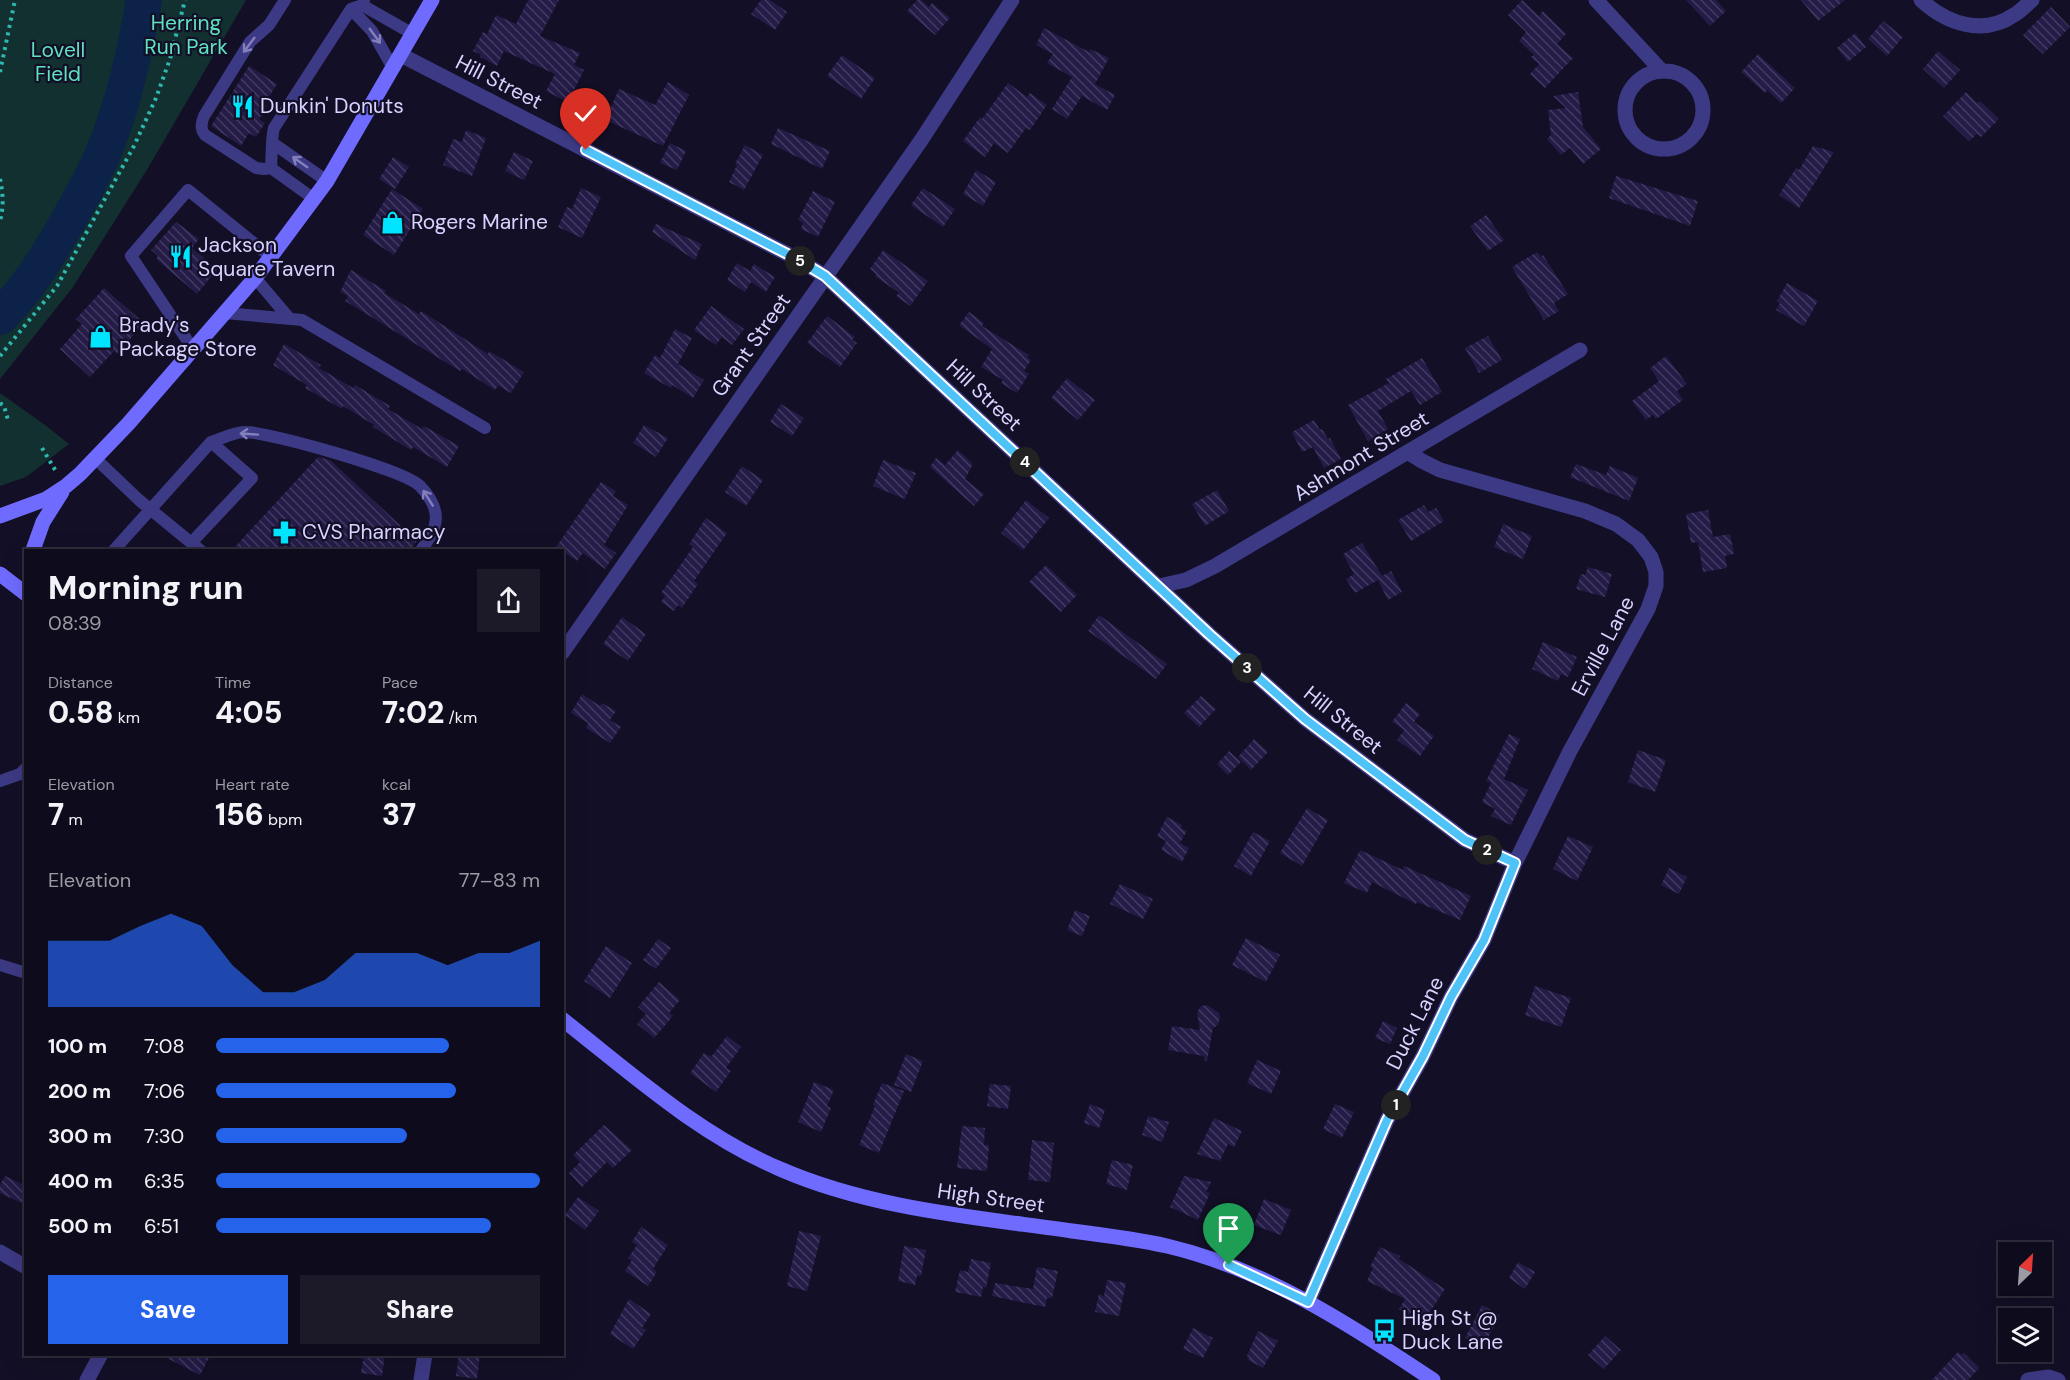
<!DOCTYPE html>
<meta charset="utf-8">
<style>
body{margin:0;font-family:"DM Sans",sans-serif;background:#1c1929;color:#f1f3f6;height:100vh;display:flex;flex-direction:column;font-size:22px;white-space:nowrap}
*{box-sizing:border-box;margin:0}
p{font-size:20px;color:#9b9ba3}
.icon{flex:none;width:33px;height:33px;fill:none;stroke:currentColor;stroke-width:2;stroke-linecap:round;stroke-linejoin:round}
.map{position:relative;flex:1;overflow:hidden}
.sheet{position:absolute;left:24px;top:549px;width:540px;height:807px;display:flex;flex-direction:column;background:#0e0b1c;border-radius:0px;box-shadow:0 6px 24px #0002,0 0 0 2px #2e2b3b}
.sheet>*{flex:none}
.needle{width:39px;rotate:25deg}
.fabs{position:absolute;left:1998px;top:1242px;display:grid;gap:12px}
.fabs a{display:grid;place-items:center;width:54px;height:54px;border-radius:0px;background:#0e0b1c;box-shadow:0 6px 24px #0002,0 0 0 2px #2e2b3b;font-size:30px}
.pin{position:absolute;display:grid;place-items:center;width:51px;height:51px;color:#fff;margin:-62px -26px;border-radius:50% 50% 50% 0;rotate:-45deg;box-shadow:0 0 6px #0007}
.pin .icon{rotate:45deg}
.km{position:absolute;width:30px;height:30px;margin:-15px;border-radius:50%;background:#222;color:#fff;font-size:16px;line-height:30px;text-align:center}
.round{display:grid;place-items:center;flex:none;width:63px;height:63px;border-radius:0px;background:#1c1929}
.summary{display:flex;align-items:center;justify-content:space-between;height:102px;padding:0 24px}
h1{font-size:33px;font-weight:800;line-height:45px}
.metrics{display:grid;grid-template-columns:repeat(3,1fr);gap:9px;height:102px;padding:6px 24px}
.metrics div{display:grid;align-content:center}
.metrics b{font-size:30px;font-weight:800}
.metrics small{font-size:16px;font-weight:400}
.metrics p{font-size:16px}
.chart{height:168px;padding:12px 24px}
.chart p{display:flex;justify-content:space-between}
.chart svg{width:100%;height:108px;margin-top:6px;fill:#2563eb;opacity:.7}
.button{display:flex;gap:12px;margin-top:auto;padding:12px 24px}
.button a{flex:1;height:69px;border-radius:0px;background:#2563eb;color:#fff;font-size:24px;font-weight:800;line-height:69px;text-align:center}
.button a+a{background:#1c1929;color:#f1f3f6}
ul{padding:0 24px;list-style:none;font-size:20px}
li{display:grid;grid-template-columns:96px 72px 1fr;align-items:center;height:45px}
li i{height:15px;border-radius:8px;background:#2563eb}
.map>svg:first-child{display:block}
.green{fill:#12302f}
.lines{fill:none;stroke-linecap:round;stroke-linejoin:round}
.river{stroke:#0c2248;stroke-width:36}
.building{fill:url(#building-back-hatch)}
.path{stroke:#2fb8b0;stroke-width:4;stroke-dasharray:3 4.5;stroke-linecap:butt}
.service{stroke:#3d3a85;stroke-width:12}
.minor{stroke:#3d3a85;stroke-width:15}
.secondary{stroke:#6f6bff;stroke-width:15}
.oneway{stroke:#837fbc}
.route-casing{stroke:#fff;stroke-width:12}
.route{stroke:#4fc3f7;stroke-width:8}
.labels{text-anchor:middle;dominant-baseline:central;stroke-width:4.5;stroke-linejoin:round;paint-order:stroke}
.park-label{font-size:21px;fill:#5fe0c0;stroke:#130f26}
.street-label{font-size:21px;fill:#d9d4ff;stroke:#130f26}
.poi-label{font-size:21px;fill:#d9d4ff;stroke:#130f26;text-anchor:start}
</style>
<div class="map">
<svg width="2070" height="1380" viewBox="0 0 2070 1380">
<defs>
<pattern id="building-back-hatch" width="6" height="6" patternUnits="userSpaceOnUse" patternTransform="scale(1.5)"><rect width="6" height="6" fill="#241b47"/><path d="M-1 5l2 2M0 0l6 6M5-1l2 2" fill="none" stroke="#433b63"/></pattern>
</defs>
<rect width="100%" height="100%" fill="#130f26"/>
<path class="green" d="M0,0H126L106,132L76,197L46,247L20,286L0,306Z
M156,0H246L148,168L73,287L0,379V325L26,298L45,272L135,114L146,63Z
M0,393L45,425L69,444L26,477L0,486Z"/>
<g class="lines">
<path class="river" d="M0,317C27,290 45,260 64,228C79,201 95,175 106,146C125,99 135,50 144,0"/>
</g>
<path class="building" d="M528,0H559L540,36L580,53L574,65L584,70L571,96L568,95L565,101L546,91L555,74L504,51L497,66L480,57L481,55L473,51L483,32L487,34L496,15L516,24Z
M761,0H770L787,12L775,30L751,14Z
M917,0H921L929,7L932,3L950,18L935,35L907,11Z
M1522,0L1539,16L1543,11L1566,34L1557,44L1573,58L1545,88L1530,74L1539,64L1531,57L1534,55L1519,41L1526,32L1508,15Z
M1686,0H1716L1726,11L1710,26Z
M1801,0H1845L1818,21Z
M2051,7L2070,27L2043,54L2023,35Z
M1883,21L1903,37L1887,56L1868,39Z
M1044,28L1089,52L1090,49L1109,58L1095,84L1115,95L1107,110L1082,96L1067,119L1052,109L1072,77L1047,63L1053,54L1036,45Z
M1855,33L1866,47L1848,62L1837,48Z
M1938,51L1960,70L1944,88L1923,69Z
M1758,54L1795,88L1781,103L1767,90L1765,93L1741,72Z
M842,55L875,78L861,99L827,76Z
M249,66L277,84L264,105L267,106L259,119L265,123L256,137L249,133L241,146L211,126Z
M668,82L689,95L663,146L605,120L619,89L655,105Z
M1008,83L1027,97L1030,93L1047,105L1030,130L1026,128L1008,153L994,143L985,157L963,141L980,117L982,119Z
M1578,92L1583,127L1601,149L1583,164L1570,148L1561,155L1547,139L1551,135L1548,110L1566,108L1553,96Z
M1966,92L1977,103L1980,101L1999,119L1981,137L1977,134L1969,141L1943,116Z
M778,128L830,151L822,169L771,144Z
M466,130L486,138L472,176L443,165L453,139L462,142Z
M670,143L686,151L677,170L660,163Z
M745,145L763,155L744,190L729,182L737,165L735,164Z
M1813,146L1834,152L1799,208L1779,195L1796,168L1799,170Z
M514,152L533,161L524,180L505,171Z
M393,157L409,167L395,189L379,179Z
M976,170L996,182L983,206L963,194Z
M1616,176L1698,201L1690,226L1609,198Z
M581,188L601,197L582,238L558,227L567,207L572,209Z
M923,188L955,209L943,227L911,205Z
M392,189L423,209L394,255L363,235Z
M813,191L835,202L818,237L801,229L803,223L798,220Z
M1486,215L1504,240L1488,251L1470,226Z
M176,222L199,239L192,248L217,270L197,294L156,259L158,256L151,250Z
M656,224L702,244L695,260L652,232Z
M883,250L928,281L910,306L896,296L899,293L875,276L876,274L870,269Z
M1537,252L1541,257L1543,255L1568,294L1554,303L1559,311L1544,320L1512,267Z
M737,263L750,271L754,264L775,277L766,292L751,282L745,292L727,280Z
M351,270L386,291L384,293L419,314L421,311L488,354L489,351L524,372L511,393L498,386L495,390L462,369L460,371L345,301L348,296L340,292Z
M1787,283L1818,301L1804,326L1776,310L1780,303L1777,301Z
M104,288L144,323L117,354L114,351L90,377L60,349L82,324L76,319Z
M711,306L744,329L732,345L722,337L716,345L694,330Z
M969,312L984,323L982,326L1029,355L1027,357L1031,360L1024,371L1029,374L1017,393L1001,383L1003,380L981,367L992,349L959,325Z
M827,316L855,337L852,340L857,343L840,367L807,343Z
M675,329L692,338L678,364L704,380L693,398L672,385L671,388L644,373L655,355L660,358Z
M1488,336L1502,360L1479,373L1465,348Z
M284,344L321,365L319,368L353,388L355,385L390,406L388,409L422,429L424,426L459,446L447,467L413,447L411,450L373,427L374,425L343,406L342,409L305,388L307,385L273,365Z
M1666,356L1687,384L1677,391L1683,400L1656,419L1653,415L1646,420L1632,401L1659,381L1650,368Z
M1422,358L1442,392L1420,405L1411,391L1378,411L1388,429L1368,441L1348,405L1389,383L1386,379Z
M1067,378L1095,400L1078,420L1051,398Z
M781,404L804,418L792,436L770,422Z
M1314,420L1320,430L1322,429L1328,439L1330,438L1341,459L1324,468L1313,447L1302,452L1292,432Z
M644,425L668,438L656,457L633,443Z
M958,450L973,464L965,479L984,494L974,506L930,467L936,458L945,465Z
M318,457L330,460L417,541L410,550H232Z
M883,460L916,473L905,499L873,486Z
M1576,464L1606,475L1610,466L1638,478L1629,501L1570,477Z
M742,466L763,480L746,506L725,492Z
M601,482L616,491L613,496L628,505L604,545L616,553L605,569L583,553L577,561L556,547Z
M1217,490L1229,511L1205,526L1192,504Z
M1026,500L1049,518L1023,550L1001,533Z
M1424,505L1428,512L1436,508L1444,521L1411,541L1398,520Z
M1708,510L1713,537L1730,534L1734,554L1725,556L1727,568L1703,572L1698,542L1691,543L1686,514Z
M706,518L727,533L694,581L698,584L682,608L678,605L674,611L661,602L665,596L661,593L693,547L689,544Z
M1503,524L1532,536L1523,559L1494,547Z
M1362,543L1382,576L1391,571L1402,592L1388,600L1378,580L1355,593L1346,579L1354,574L1343,554Z
M1046,565L1077,595L1061,612L1029,582Z
M1588,567L1612,574L1605,597L1576,589L1581,574L1585,575Z
M1099,615L1167,664L1156,679L1088,631Z
M622,617L646,634L628,661L603,644Z
M1543,642L1577,657L1568,677L1561,674L1558,681L1532,669Z
M582,694L600,706L602,703L616,711L610,720L621,727L610,743L586,728L588,723L571,713Z
M1201,696L1216,709L1199,727L1184,713Z
M1406,703L1420,714L1414,722L1434,736L1420,756L1397,740L1404,730L1392,722Z
M1509,734L1520,739L1504,779L1528,790L1511,825L1491,816L1495,809L1482,802L1491,783L1486,781Z
M1254,739L1268,752L1251,770L1238,757Z
M1638,750L1666,760L1655,792L1628,782Z
M1229,751L1241,762L1228,775L1217,764Z
M1307,808L1328,820L1302,866L1280,853Z
M1167,817L1182,825L1181,828L1187,831L1180,843L1189,848L1182,862L1161,850L1166,841L1157,836Z
M1253,832L1270,841L1251,876L1234,866Z
M1568,836L1593,847L1577,881L1553,869Z
M1360,850L1403,870L1404,866L1471,896L1460,920L1417,902L1416,904L1372,882L1367,893L1344,883Z
M1669,868L1687,877L1679,894L1661,885Z
M1120,884L1153,899L1143,919L1110,904Z
M1075,910L1090,916L1082,936L1067,930Z
M1246,938L1280,955L1266,982L1232,965Z
M658,939L671,948L656,969L643,960Z
M606,946L632,963L610,998L584,981Z
M659,982L680,1000L669,1013L673,1016L654,1038L637,1024L646,1014L638,1007Z
M1535,986L1571,998L1561,1027L1525,1015Z
M1207,1005L1219,1013L1220,1017L1218,1025L1213,1028L1207,1061H1205L1204,1056L1168,1050L1172,1026L1200,1030L1197,1012L1201,1006Z
M1383,1021L1397,1028L1390,1044L1375,1038Z
M727,1036L741,1047L726,1068L731,1071L716,1092L690,1073L704,1053L711,1057Z
M906,1054L923,1061L911,1092L894,1085Z
M1257,1060L1281,1071L1271,1094L1247,1083Z
M814,1082L834,1090L827,1106L831,1108L821,1132L798,1122Z
M882,1083L904,1091L879,1153L859,1145L875,1106L873,1105Z
M990,1084L1011,1086L1008,1109L987,1106Z
M1090,1104L1105,1110L1099,1128L1084,1123Z
M1335,1104L1354,1112L1342,1138L1323,1129Z
M1148,1116L1169,1122L1162,1142L1142,1135Z
M1214,1118L1242,1131L1234,1147L1228,1144L1220,1161L1197,1154Z
M604,1125L632,1150L613,1168L607,1162L582,1187L569,1173L580,1162L573,1155Z
M962,1126L985,1128L984,1145H989L987,1171L957,1168Z
M1032,1140L1054,1143L1050,1182L1028,1180Z
M1112,1160L1133,1165L1127,1190L1106,1184Z
M5,1176L26,1186V1205L0,1193V1185Z
M1184,1176L1211,1182L1206,1192L1210,1193L1198,1220L1170,1207Z
M578,1197L599,1211L585,1230L565,1215Z
M1264,1199L1291,1210L1281,1235L1254,1225Z
M641,1227L668,1245L653,1269L657,1272L648,1286L625,1271L632,1260L628,1258L637,1245L632,1242Z
M799,1231L821,1236L807,1291L787,1286Z
M904,1246L926,1250L921,1276H917L915,1285L898,1281Z
M1380,1247L1400,1256L1399,1259L1445,1289L1422,1324L1399,1309L1405,1299L1367,1281L1373,1268L1370,1267Z
M971,1259L991,1263L986,1288L983,1287L981,1297L955,1292L960,1270L968,1272Z
M1518,1262L1535,1272L1525,1289L1509,1278Z
M1037,1267L1058,1271L1052,1298H1047L1045,1307L992,1296L995,1283L1033,1289Z
M1107,1280L1126,1283L1119,1316L1095,1312L1099,1294L1104,1296Z
M629,1299L651,1314L642,1328L646,1330L633,1349L610,1334Z
M1482,1305L1500,1315L1483,1347L1465,1338Z
M1193,1328L1213,1338L1203,1358L1183,1349Z
M1258,1331L1278,1341L1263,1368L1248,1360L1249,1357L1247,1356Z
M1605,1336L1621,1350L1604,1369L1588,1355Z
M1958,1352L1962,1355L1964,1353L1979,1368L1968,1380H1932Z
M159,1354H211L200,1375Z
M364,1354H385L382,1376L361,1373Z
M459,1354H480L477,1379L456,1376Z"/>
<g class="lines">
<path class="path" d="M0,72L15,0
M0,179C3,193 4,207 0,221
M0,356L57,286L134,146L156,98L170,59L185,0
M0,403L4,406L8,420
M42,448L57,473"/>
<path class="service" d="M285,0L269,25L250,42L204,116C201,123 200,129 205,135L256,168L264,169L271,168L314,199
M362,5L413,34
M351,9L372,31L393,68
M274,144L327,181
M271,168C272,155 271,139 274,128L351,9L362,5L364,0
M255,278L289,318
M225,313L302,320L485,428
M193,349L131,256L188,190L271,257
M211,442C221,439 236,431 246,432C272,433 404,470 420,486C442,509 440,527 421,550
M96,459L139,500L200,550
M114,550L211,442L252,478L191,543
M0,781L20,774L26,768
M0,965L26,973"/>
<path class="minor" d="M1596,0L1661,70
M1921,0C1947,24 1983,36 2014,15C2021,11 2026,5 2032,0
M401,55L797,259L825,276L1209,634L1305,719L1465,840L1515,863
M1625 110a39 39 0 1 1 78 0a39 39 0 1 1-78 0Z
M1159,586L1186,580L1215,566L1580,350
M562,653L922,139L1012,0
M0,1252L26,1267
M1308,1302L1387,1120L1423,1056L1451,997L1484,940L1515,863L1570,751L1648,609L1656,586V572L1651,557L1638,540L1616,524L1585,511L1440,470L1422,461L1409,453
M87,1380L101,1354
M421,1380L425,1354
M2028,1380L2049,1377L2058,1380"/>
<path class="secondary" d="M0,516L46,499L66,486L80,474L128,424L255,278L327,181L432,0
M33,550L43,522L62,492
M0,574L26,594
M562,1019C632,1074 698,1134 780,1169C872,1209 974,1217 1072,1231C1104,1235 1136,1239 1167,1246C1265,1269 1351,1325 1433,1380"/>
</g>
<defs><path id="oneway-shaft" d="M-6 0H5M1.5-3L5.5 0L1.5 3" fill="none" stroke-width="1.6" stroke-linecap="round" stroke-linejoin="round" transform="scale(1.5)"/></defs>
<g class="oneway">
<use href="#oneway-shaft" transform="translate(375 36) rotate(54)"/>
<use href="#oneway-shaft" transform="translate(249 45) rotate(127)"/>
<use href="#oneway-shaft" transform="translate(300 162) rotate(-145)"/>
<use href="#oneway-shaft" transform="translate(249 434) rotate(-176)"/>
<use href="#oneway-shaft" transform="translate(428 498) rotate(-122)"/>
</g>
<g class="lines">
<defs>
<path id="route" d="M586,150L797,259L825,276L1209,634L1305,719L1465,840L1515,863L1484,940L1451,997L1423,1056L1387,1120L1308,1302L1229,1265"/>
</defs>
<use href="#route" class="route-casing"/>
<use href="#route" class="route"/>
</g>
<defs>
<symbol id="restaurant-bare" viewBox="-9 -9 18 18"><path d="M-5-6h1v4h1v-4h1v4h1v-4h1v5L-1.5 .5V6h-2V.5L-5-1ZM5-6V6H3V1.5H1.5Q1.5-4 5-6Z" fill="#00e5ff" stroke="#130f26" stroke-width="2.5" paint-order="stroke"/></symbol>
<symbol id="shop-bare" viewBox="-9 -9 18 18"><path d="M-5-2.5h2.3a2.7 3.5 0 0 1 5.4 0H5L5.5 6h-11ZM-1.5-2.5h3a1.5 2.3 0 0 0-3 0Z" fill="#00e5ff" stroke="#130f26" stroke-width="2.5" paint-order="stroke"/></symbol>
<symbol id="pharmacy-bare" viewBox="-9 -9 18 18"><path d="M-2-6h4v4h4v4h-4v4h-4v-4h-4v-4h4Z" fill="#00e5ff" stroke="#130f26" stroke-width="2.5" paint-order="stroke"/></symbol>
<symbol id="bus-bare" viewBox="-9 -9 18 18"><path d="M-5-6H5V4H4V6H2V4H-2V6H-4V4H-5ZM-3.5-4V0h7V-4ZM-3.5 1.2v1.5H-2V1.2ZM2 1.2v1.5H3.5V1.2Z" fill="#00e5ff" stroke="#130f26" stroke-width="2.5" paint-order="stroke"/></symbol>
</defs>
<g fill-rule="evenodd">
<use href="#restaurant-bare" x="226" y="90" width="33" height="33"/>
<use href="#shop-bare" x="376" y="206" width="33" height="33"/>
<use href="#restaurant-bare" x="164" y="240" width="33" height="33"/>
<use href="#shop-bare" x="84" y="320" width="33" height="33"/>
<use href="#pharmacy-bare" x="268" y="516" width="33" height="33"/>
<use href="#bus-bare" x="1368" y="1314" width="33" height="33"/>
</g>
<g class="labels">
<g class="park-label">
<text x="186" y="23">Herring<tspan x="186" dy="24">Run Park</tspan></text>
<text x="58" y="50">Lovell<tspan x="58" dy="24">Field</tspan></text>
</g>
<g class="street-label">
<text transform="translate(499 82) rotate(27)">Hill Street</text>
<text transform="translate(751 345) rotate(-55)">Grant Street</text>
<text transform="translate(984 395) rotate(43)">Hill Street</text>
<text transform="translate(1361 456) rotate(-31)">Ashmont Street</text>
<text transform="translate(1603 646) rotate(-62)">Erville Lane</text>
<text transform="translate(1343 720) rotate(39)">Hill Street</text>
<text transform="translate(1415 1023) rotate(-63)">Duck Lane</text>
<text transform="translate(991 1198) rotate(8)">High Street</text>
</g>
<g class="poi-label">
<text x="260" y="106">Dunkin' Donuts</text>
<text x="411" y="222">Rogers Marine</text>
<text x="198" y="245">Jackson<tspan x="198" dy="24">Square Tavern</tspan></text>
<text x="119" y="325">Brady's<tspan x="119" dy="24">Package Store</tspan></text>
<text x="302" y="532">CVS Pharmacy</text>
<text x="1402" y="1318">High St @<tspan x="1402" dy="24">Duck Lane</tspan></text>
</g>
</g>
</svg>
<div class="fabs">
<a><svg class="needle" viewBox="-14 -14 28 28"><path d="M0-13l5 13h-10z" fill="#e53935"/><path d="M0 13l5-13h-10z" fill="#9b9ba3"/></svg></a>
<a><svg class="icon" aria-label="layers" viewBox="0 0 24 24"><path d="M12 4l9 5-9 5-9-5zM3 14l9 5 9-5"/></svg></a>
</div>
<div class="pin" style="left:1229px;top:1265px;background:#1e9e55"><svg class="icon" aria-label="arrive" viewBox="0 0 24 24"><path d="M6 21V4h12l-3 4 3 4H6"/></svg></div>
<div class="pin" style="left:586px;top:150px;background:#d93025"><svg class="icon" aria-label="check" viewBox="0 0 24 24"><path d="M5 12l5 5 9-10"/></svg></div>
<b class="km" style="left:1396px;top:1105px">1</b>
<b class="km" style="left:1487px;top:850px">2</b>
<b class="km" style="left:1247px;top:668px">3</b>
<b class="km" style="left:1025px;top:462px">4</b>
<b class="km" style="left:800px;top:261px">5</b>
<section class="sheet">
<div class="summary"><div><h1>Morning run</h1><p>08:39</p></div><a class="round"><svg class="icon" aria-label="share" viewBox="0 0 24 24"><path d="M12 15V3M7 8l5-5 5 5M5 13v7h14v-7"/></svg></a></div>
<div class="metrics">
<div><p>Distance</p><b>0.58<small> km</small></b></div>
<div><p>Time</p><b>4:05</b></div>
<div><p>Pace</p><b>7:02<small> /km</small></b></div>
</div>
<div class="metrics">
<div><p>Elevation</p><b>7<small> m</small></b></div>
<div><p>Heart rate</p><b>156<small> bpm</small></b></div>
<div><p>kcal</p><b>37</b></div>
</div>
<div class="chart"><p><span>Elevation</span>77–83 m</p>
<svg viewBox="0 0 160 44" preserveAspectRatio="none"><path d="M0 44V17L10 17L20 17L30 11L40 6L50 11L60 27L70 38L80 38L90 33L100 22L110 22L120 22L130 27L140 22L150 22L160 17V44z"/></svg>
</div>
<ul>
<li><b>100 m</b>7:08<i style="width:72%"></i></li>
<li><b>200 m</b>7:06<i style="width:74%"></i></li>
<li><b>300 m</b>7:30<i style="width:59%"></i></li>
<li><b>400 m</b>6:35<i style="width:100%"></i></li>
<li><b>500 m</b>6:51<i style="width:85%"></i></li>
</ul>
<div class="button"><a>Save</a><a>Share</a></div>
</section>
</div>
